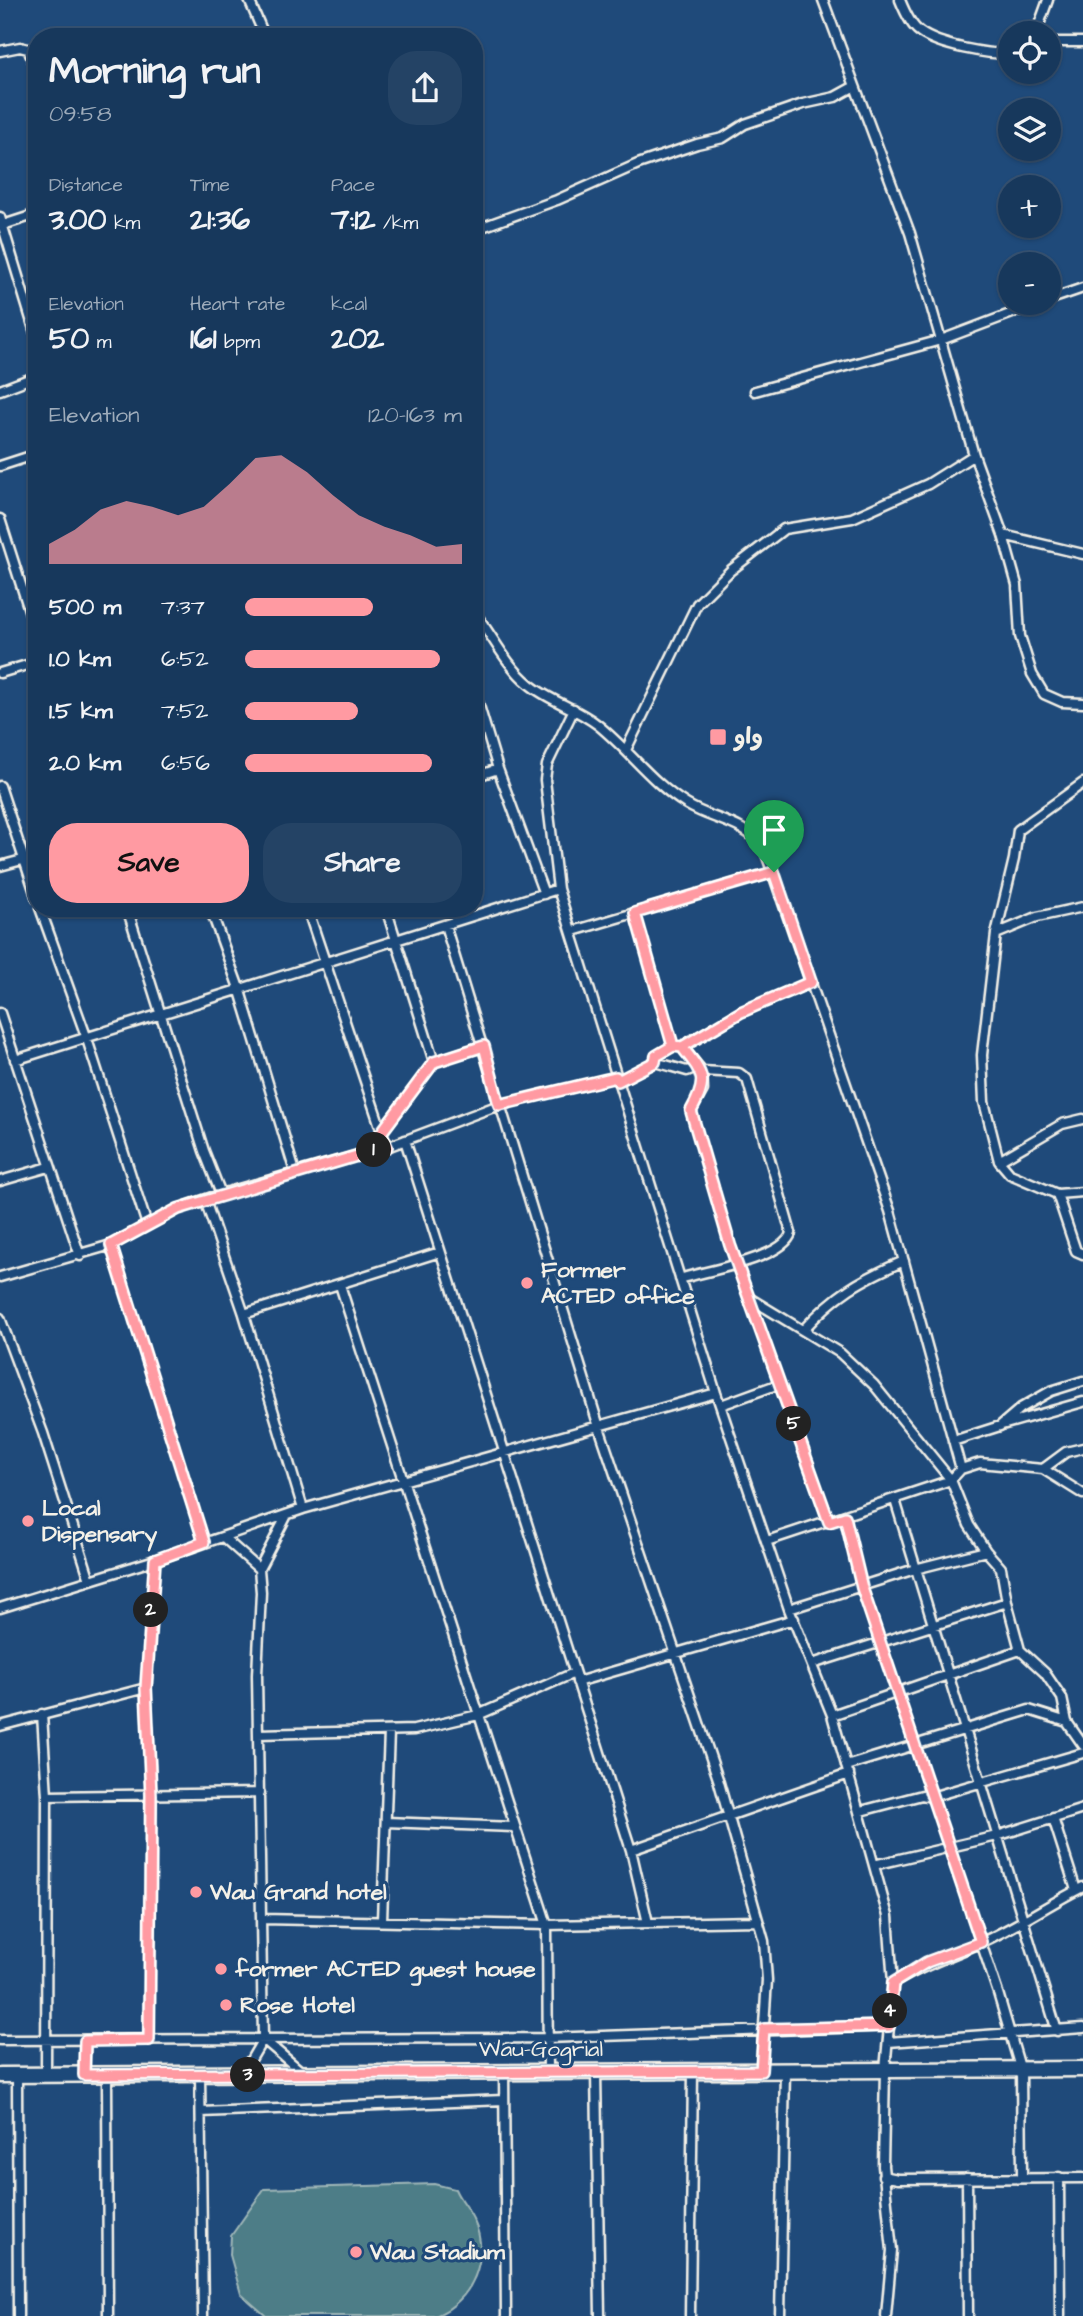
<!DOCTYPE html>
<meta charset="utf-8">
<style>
body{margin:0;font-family:"Architects Daughter","Playpen Sans Arabic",sans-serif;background:#244365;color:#f1f3f6;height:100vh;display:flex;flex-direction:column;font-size:26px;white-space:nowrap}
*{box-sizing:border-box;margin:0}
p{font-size:23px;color:#9eacbb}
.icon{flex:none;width:38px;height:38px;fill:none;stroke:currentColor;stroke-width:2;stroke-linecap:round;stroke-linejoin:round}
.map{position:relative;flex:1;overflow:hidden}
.side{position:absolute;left:28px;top:28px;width:455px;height:889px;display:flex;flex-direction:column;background:#17385c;border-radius:28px;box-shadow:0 2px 5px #0004,0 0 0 2px #365272}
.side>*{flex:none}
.tools{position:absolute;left:998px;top:21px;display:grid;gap:14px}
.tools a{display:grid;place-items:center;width:63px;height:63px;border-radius:50%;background:#17385c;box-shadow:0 2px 5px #0004,0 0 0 2px #365272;font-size:35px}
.pin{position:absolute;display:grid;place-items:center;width:60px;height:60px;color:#fff;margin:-72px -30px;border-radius:50% 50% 50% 0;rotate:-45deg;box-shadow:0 0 7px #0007}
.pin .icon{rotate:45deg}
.km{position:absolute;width:35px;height:35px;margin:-18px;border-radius:50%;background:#222;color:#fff;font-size:19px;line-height:35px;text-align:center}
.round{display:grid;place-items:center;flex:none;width:74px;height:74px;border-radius:28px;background:#244365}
.head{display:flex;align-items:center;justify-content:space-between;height:119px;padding:0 21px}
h1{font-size:38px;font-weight:700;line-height:52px}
.figures{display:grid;grid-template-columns:repeat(3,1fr);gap:10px;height:119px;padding:7px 21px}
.figures div{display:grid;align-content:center}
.figures b{font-size:30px;font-weight:700}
.figures small{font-size:19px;font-weight:400}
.figures p{font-size:19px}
.chart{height:196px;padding:14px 21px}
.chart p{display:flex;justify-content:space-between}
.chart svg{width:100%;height:126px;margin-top:7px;fill:#ff9aa2;opacity:.7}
.button{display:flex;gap:14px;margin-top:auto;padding:14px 21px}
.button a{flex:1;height:80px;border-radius:28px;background:#ff9aa2;color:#111;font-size:28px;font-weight:700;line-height:80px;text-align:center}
.button a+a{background:#244365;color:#f1f3f6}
ul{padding:0 21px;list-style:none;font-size:23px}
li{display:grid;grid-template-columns:112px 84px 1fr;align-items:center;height:52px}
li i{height:18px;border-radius:9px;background:#ff9aa2}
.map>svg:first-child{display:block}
.green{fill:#4d7d87;stroke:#a0b7b8;stroke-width:2}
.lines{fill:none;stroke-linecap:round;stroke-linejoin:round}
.street-casing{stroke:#f4f1e8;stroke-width:13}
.primary-casing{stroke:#f4f1e8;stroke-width:19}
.street{stroke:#1f4a7a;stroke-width:8}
.primary{stroke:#1f4a7a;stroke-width:14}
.route-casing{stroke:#fff;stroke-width:14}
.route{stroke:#ff9aa2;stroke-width:9}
.poi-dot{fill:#ff9aa2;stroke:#1f4a7a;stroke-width:2.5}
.labels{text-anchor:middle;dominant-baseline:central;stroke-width:6;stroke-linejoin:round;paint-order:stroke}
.poi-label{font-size:23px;font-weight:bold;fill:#f4f1e8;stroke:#1f4a7a;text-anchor:start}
.street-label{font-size:23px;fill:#f4f1e8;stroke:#1f4a7a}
</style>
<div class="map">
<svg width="1083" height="2316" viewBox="0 0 1083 2316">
<rect width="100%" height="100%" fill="#1f4a7a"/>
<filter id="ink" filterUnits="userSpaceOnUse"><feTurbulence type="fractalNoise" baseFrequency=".0143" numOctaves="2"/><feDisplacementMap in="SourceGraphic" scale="14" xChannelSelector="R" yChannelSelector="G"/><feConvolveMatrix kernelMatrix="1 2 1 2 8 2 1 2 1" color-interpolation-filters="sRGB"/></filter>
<g filter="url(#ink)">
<path class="green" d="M434,2184L455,2189C460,2201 469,2209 474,2221C491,2257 472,2302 435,2316H266L241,2294L230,2255L231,2236L264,2189Z"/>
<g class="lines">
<defs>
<path id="street" d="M249,0L265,37
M900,0C904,10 911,26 920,32C939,46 987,54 1010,54
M1036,33L1048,0
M1048,42H1083
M0,51L20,47L28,49L37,71
M855,86L910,233L974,455L1003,535L1017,585L1020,636L1032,674L1044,694L1062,702L1083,703
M0,217L37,339
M0,226L37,214
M474,230L557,200L638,164L697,144L723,138L745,124L803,104L835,97L855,86L823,0
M1048,300L1083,288
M0,390L37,376
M755,391L941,340L1039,303
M0,466L37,454
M0,519L37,635
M1003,535L1083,554
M474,612C493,636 505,664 529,684C549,701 577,708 598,725C629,750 652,783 686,804C715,822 740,819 764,848L890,1211L961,1469L951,1480L767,1541
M0,673L37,662
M474,689L498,769
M574,709L547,765L545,780L558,889L716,1393L789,1609L832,1715L888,1916L893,1983L885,2070L883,2166L892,2250L886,2316
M626,750L697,604L731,570L784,529L852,518L928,484L974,455
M474,777L498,769L544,894
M1083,783L1018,830L1014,859L996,934L982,1055L984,1102L999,1161L1010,1174L1057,1194L1083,1192
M0,786L37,899
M0,866L37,856
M40,908L86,1036L147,1225
M127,908L204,1151L221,1194
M210,908L240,991L295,1172
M307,908L387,1147
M386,908L434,1062L483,1046
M635,913L673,1046
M445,925L599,1427L718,1779L764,1941L767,1980L761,2071
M573,931L774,872
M996,934L1037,917L1083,907
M0,1013L80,1256
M15,1060L558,889
M655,1062L687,1071L697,1067
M702,1071L703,1090L691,1111L730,1245L829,1522
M618,1081L655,1062L656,1056L673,1046L682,1047L741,1012L811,982
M381,1133L434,1062
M405,1140L631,1850L648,1923
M999,1161L1062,1124L1083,1119
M0,1181L49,1167
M1057,1194L1076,1251L1083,1254
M205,1200L244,1314L303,1509
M111,1245L204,1542
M0,1277L111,1245L178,1209L221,1194L387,1147L499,1105L616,1077
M680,1279C703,1271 784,1259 791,1233L747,1079L739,1073L702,1071L682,1047
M340,1285L547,1925L548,2072
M751,1299L840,1353L874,1385L951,1480L969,1525L986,1551L1001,1568L1007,1602L1020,1650L1045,1673L1062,1698L1067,1722L1083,1745
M244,1314L440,1252
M0,1318L43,1433L90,1580
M803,1330C836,1294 860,1280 904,1261
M721,1405L779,1384
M1002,1425L1083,1402
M953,1441L1000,1426L1021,1408L1051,1391L1083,1381
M961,1469L980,1463L1043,1469L1083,1494
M1043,1469L1066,1452L1083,1448
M895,1500L1057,2031
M845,1517L862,1588L998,1993L1021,2071L1022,2176
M223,1537L259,1569
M0,1608L155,1560L303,1509L716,1393
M789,1609L915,1569L986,1551
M812,1664L1007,1602
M577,1682L794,1619
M42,1714L47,1796L46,2075
M832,1715L1020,1650
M0,1726L146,1688
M258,1734L414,1730L478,1715L574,1673
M846,1766L1029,1710L1067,1722
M47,1796L260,1793
M861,1811L922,1795L931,1797L1083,1753
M1053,1818L1076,1890
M386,1822L513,1827
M631,1850L849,1774
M874,1865L997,1836L1083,1809
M263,1919L547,1925L757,1921
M382,1920L389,1732
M893,1983C923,1965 951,1956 982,1942C1018,1926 1049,1904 1083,1887
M263,2039L303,2073
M0,2040L546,2038L889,2026
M149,2040L151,1795L146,1688L155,1560
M888,2042L1083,2028
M504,2072L506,2316
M596,2072L600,2316
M17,2075L18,2316
M84,2075L85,2041
M107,2075L108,2316
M200,2075L203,2316
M242,2075L263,2039L257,1675L261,1592L259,1569L287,1515
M201,2112L504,2100
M883,2176L898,2179L1083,2178
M1059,2177L1060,2316
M967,2178L968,2316
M690,2316L693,2071
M780,2316L785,2071"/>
<path id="primary" d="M0,2075L1083,2069"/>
</defs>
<use href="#street" class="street-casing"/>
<use href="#primary" class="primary-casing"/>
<use href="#street" class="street"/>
<use href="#primary" class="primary"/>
</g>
</g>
<g class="lines" filter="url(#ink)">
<defs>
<path id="route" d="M774,872L811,982L741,1012L682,1047L673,1046L656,1056L655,1062L618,1081L616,1077L499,1105L484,1046L434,1062L381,1133L387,1147L178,1209L111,1245L204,1542L155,1560L146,1688L151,1795L149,2040L85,2041L84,2075L761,2071L764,2029L889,2026L893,1983L927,1962L981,1942L862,1588L845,1517L829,1522L730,1245L691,1111C709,1079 703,1074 682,1047L673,1046L635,913L774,872"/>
</defs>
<use href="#route" class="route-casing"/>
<use href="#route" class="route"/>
</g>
<g class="poi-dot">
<rect x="709" y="728" width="18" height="18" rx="3.5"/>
<circle cx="527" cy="1283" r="7"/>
<circle cx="28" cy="1521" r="7"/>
<circle cx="196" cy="1892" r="7"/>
<circle cx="221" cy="1969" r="7"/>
<circle cx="226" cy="2005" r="7"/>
<circle cx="356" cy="2252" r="7"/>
</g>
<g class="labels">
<g class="poi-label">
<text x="734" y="737">واو</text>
<text x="541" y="1270">Former<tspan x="541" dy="26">ACTED office</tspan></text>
<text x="42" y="1508">Local<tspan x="42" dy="26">Dispensary</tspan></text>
<text x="210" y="1892">Wau Grand hotel</text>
<text x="235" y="1969">former ACTED guest house</text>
<text x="240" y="2005">Rose Hotel</text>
<text x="370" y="2252">Wau Stadium</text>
</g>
<g class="street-label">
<text x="541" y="2049">Wau-Gogrial</text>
</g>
</g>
</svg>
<div class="tools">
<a><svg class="icon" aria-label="locate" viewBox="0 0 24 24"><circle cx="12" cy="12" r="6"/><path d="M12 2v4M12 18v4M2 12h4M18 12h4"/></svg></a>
<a><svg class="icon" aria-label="layers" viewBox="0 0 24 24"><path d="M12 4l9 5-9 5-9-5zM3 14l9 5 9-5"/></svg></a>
<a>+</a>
<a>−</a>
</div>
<div class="pin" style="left:774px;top:872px;background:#1e9e55"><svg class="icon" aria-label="arrive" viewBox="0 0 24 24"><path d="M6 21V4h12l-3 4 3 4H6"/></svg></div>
<b class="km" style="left:374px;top:1150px">1</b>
<b class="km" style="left:151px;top:1610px">2</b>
<b class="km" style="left:248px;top:2075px">3</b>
<b class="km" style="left:890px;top:2011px">4</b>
<b class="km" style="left:794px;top:1424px">5</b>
<section class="side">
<div class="head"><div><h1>Morning run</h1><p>09:58</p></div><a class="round"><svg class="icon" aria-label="share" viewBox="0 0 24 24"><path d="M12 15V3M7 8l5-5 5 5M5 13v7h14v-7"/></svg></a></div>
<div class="figures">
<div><p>Distance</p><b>3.00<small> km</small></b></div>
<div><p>Time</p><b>21:36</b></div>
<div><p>Pace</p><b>7:12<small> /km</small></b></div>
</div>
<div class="figures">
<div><p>Elevation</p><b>50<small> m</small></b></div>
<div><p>Heart rate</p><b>161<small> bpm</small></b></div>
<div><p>kcal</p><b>202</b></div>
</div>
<div class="chart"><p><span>Elevation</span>120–163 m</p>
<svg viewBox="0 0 160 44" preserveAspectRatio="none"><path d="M0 44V37L10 32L20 25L30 22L40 24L50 27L60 24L70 16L80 7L90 6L100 12L110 20L120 27L130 31L140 34L150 38L160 37V44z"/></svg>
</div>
<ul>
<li><b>500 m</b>7:37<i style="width:59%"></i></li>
<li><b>1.0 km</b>6:52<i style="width:90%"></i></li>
<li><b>1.5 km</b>7:52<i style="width:52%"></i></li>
<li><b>2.0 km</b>6:56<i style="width:86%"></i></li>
</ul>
<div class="button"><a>Save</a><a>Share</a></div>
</section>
</div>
